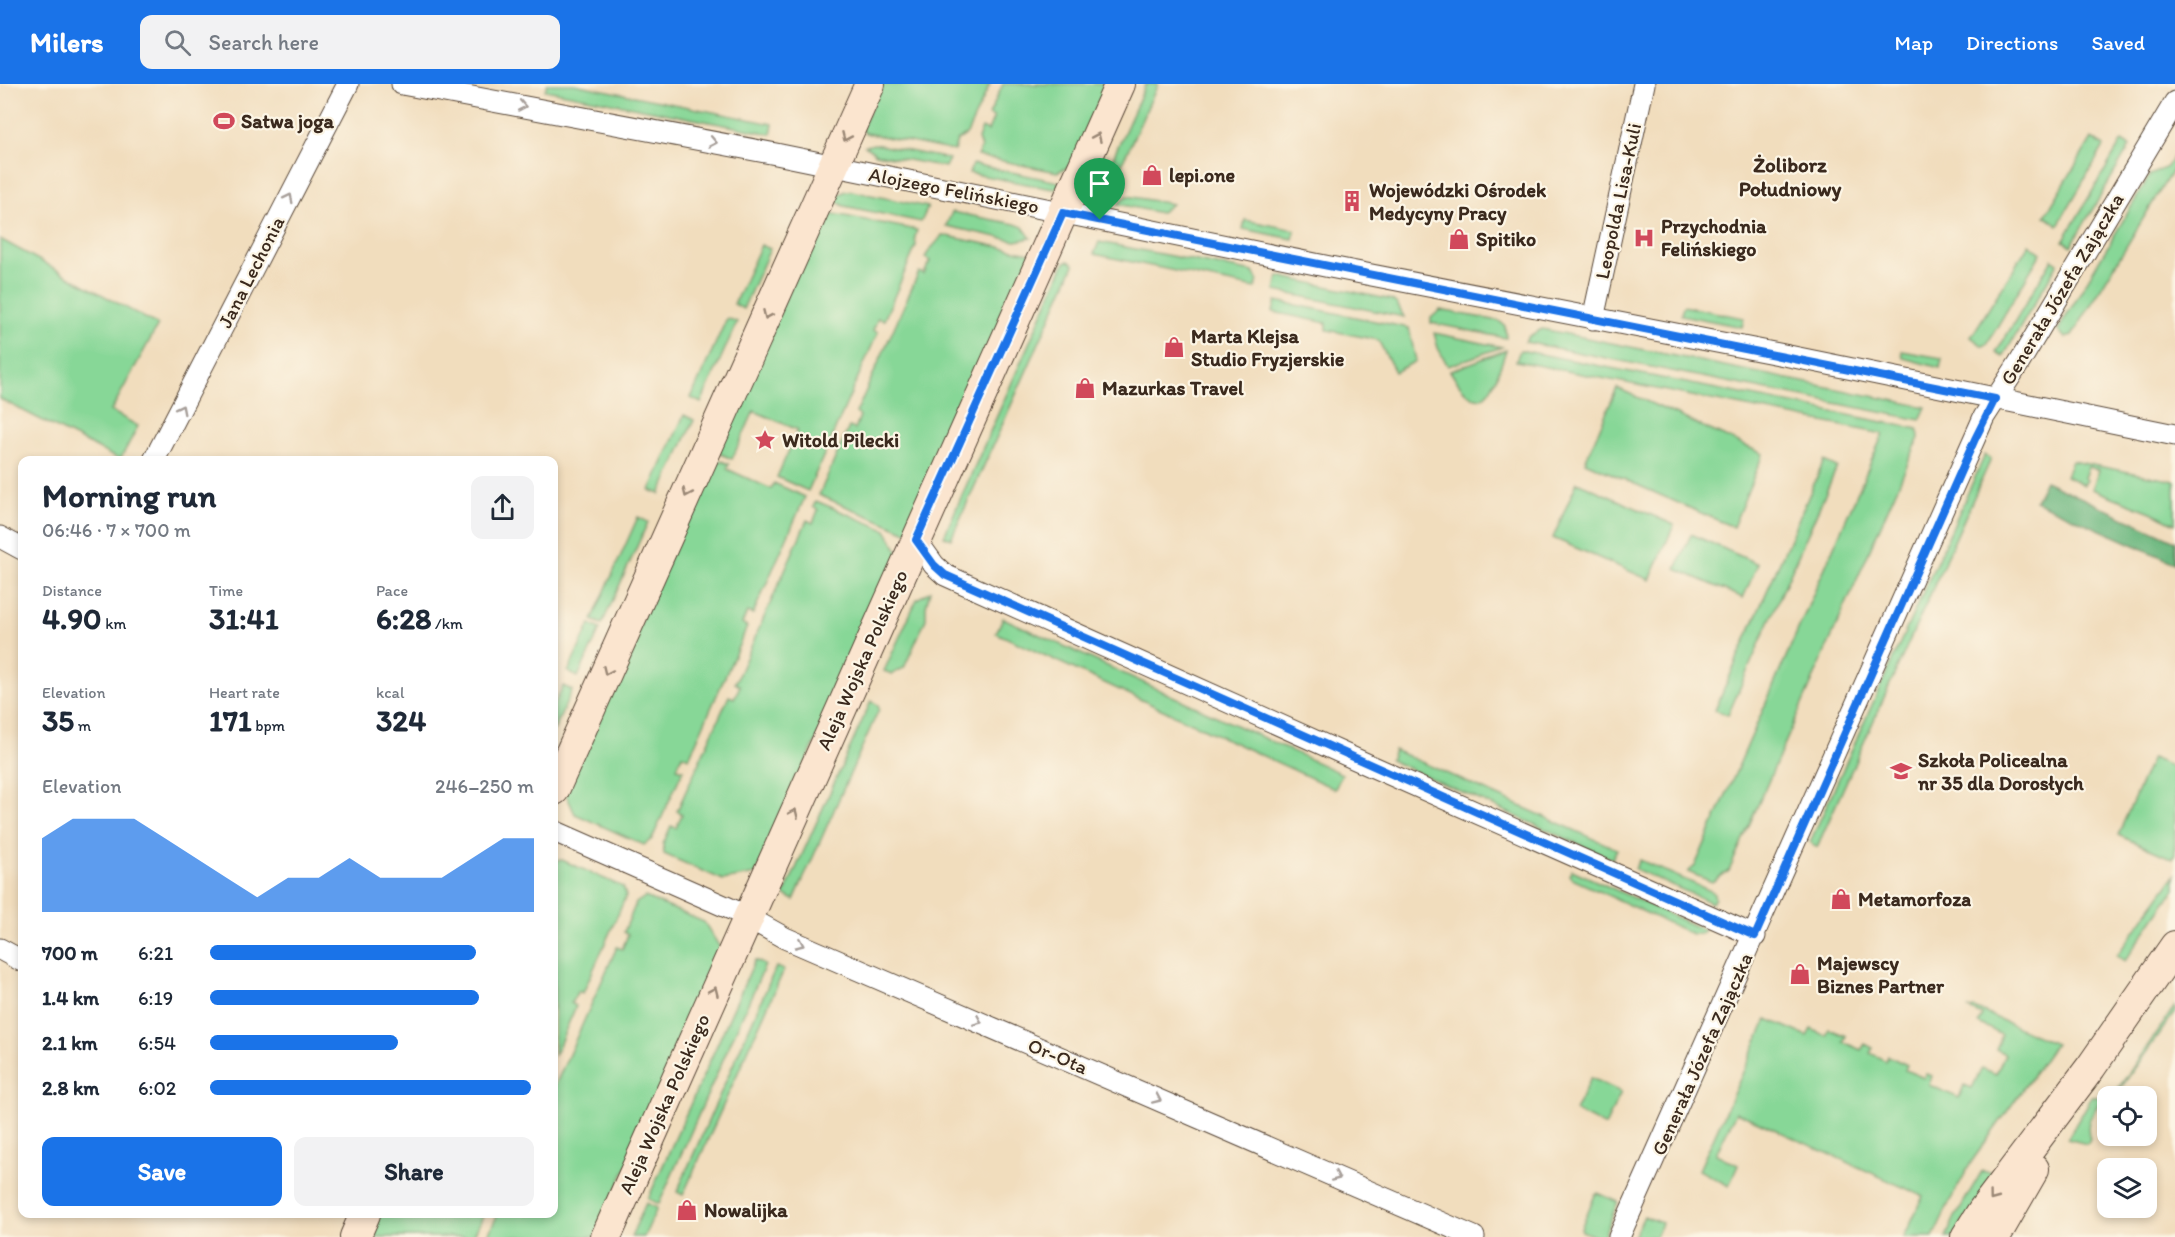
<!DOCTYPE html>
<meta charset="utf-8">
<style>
body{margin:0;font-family:Itim,sans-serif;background:#f2f2f3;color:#1f2937;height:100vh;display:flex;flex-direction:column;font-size:22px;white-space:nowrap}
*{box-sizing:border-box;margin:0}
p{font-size:20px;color:#747a83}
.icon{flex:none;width:33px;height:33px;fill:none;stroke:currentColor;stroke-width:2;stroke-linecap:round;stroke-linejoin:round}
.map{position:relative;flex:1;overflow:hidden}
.drawer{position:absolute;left:18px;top:372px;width:540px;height:762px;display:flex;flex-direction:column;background:#fff;border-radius:12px;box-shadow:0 3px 9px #0003}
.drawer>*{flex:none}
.buttons{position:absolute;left:2097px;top:1002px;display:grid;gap:12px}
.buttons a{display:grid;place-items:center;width:60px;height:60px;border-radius:12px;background:#fff;box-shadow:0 3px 9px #0003;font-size:30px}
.pin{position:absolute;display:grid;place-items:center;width:51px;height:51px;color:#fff;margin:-62px -26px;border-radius:50% 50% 50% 0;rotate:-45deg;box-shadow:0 0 6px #0007}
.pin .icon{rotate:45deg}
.round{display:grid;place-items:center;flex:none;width:63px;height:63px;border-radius:12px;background:#f2f2f3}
.overview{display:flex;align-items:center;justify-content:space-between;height:102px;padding:0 24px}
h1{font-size:33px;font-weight:800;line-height:45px}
.stats{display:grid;grid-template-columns:repeat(3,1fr);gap:9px;height:102px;padding:6px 24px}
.stats div{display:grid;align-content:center}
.stats b{font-size:30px;font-weight:800}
.stats small{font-size:16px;font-weight:400}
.stats p{font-size:16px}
.chart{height:168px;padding:12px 24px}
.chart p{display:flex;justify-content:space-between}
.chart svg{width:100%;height:108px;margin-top:6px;fill:#1a73e8;opacity:.7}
.cta{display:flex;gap:12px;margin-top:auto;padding:12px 24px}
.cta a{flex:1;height:69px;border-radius:12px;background:#1a73e8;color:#fff;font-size:24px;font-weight:800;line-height:69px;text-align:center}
.cta a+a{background:#f2f2f3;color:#1f2937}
ul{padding:0 24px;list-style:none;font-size:20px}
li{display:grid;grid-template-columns:96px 72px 1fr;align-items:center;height:45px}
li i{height:15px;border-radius:8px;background:#1a73e8}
header{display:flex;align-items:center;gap:36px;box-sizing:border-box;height:84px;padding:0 30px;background:#1a73e8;color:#fff}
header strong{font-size:28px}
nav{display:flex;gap:33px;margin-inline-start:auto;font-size:21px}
.search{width:420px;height:54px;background:#f2f2f3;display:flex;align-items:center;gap:15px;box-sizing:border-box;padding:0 21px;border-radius:12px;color:#747a83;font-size:22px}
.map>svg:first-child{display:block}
.green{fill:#87d797;stroke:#61805a;stroke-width:1.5}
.forest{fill:#6db880;stroke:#54714f;stroke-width:1.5}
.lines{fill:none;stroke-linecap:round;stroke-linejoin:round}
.street-casing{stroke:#564536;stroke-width:23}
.secondary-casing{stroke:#564536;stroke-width:32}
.street{stroke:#fff;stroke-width:21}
.secondary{stroke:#fbe5cf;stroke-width:30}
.oneway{stroke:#a79f9a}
.oneway2{stroke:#9b8876}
.route-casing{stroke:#fff;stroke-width:12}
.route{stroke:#1a73e8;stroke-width:8}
.labels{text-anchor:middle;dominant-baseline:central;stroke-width:4.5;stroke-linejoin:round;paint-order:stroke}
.poi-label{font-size:20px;font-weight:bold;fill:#3b2a1e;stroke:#fcf5e5;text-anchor:start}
.street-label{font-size:20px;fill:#3b2a1e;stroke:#fcf5e5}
.neighbourhood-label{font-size:21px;font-weight:bold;fill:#3b2a1e;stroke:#fcf5e5}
</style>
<header>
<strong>Milers</strong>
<div class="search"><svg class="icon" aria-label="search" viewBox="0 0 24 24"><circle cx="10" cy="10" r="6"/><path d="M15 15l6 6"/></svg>Search here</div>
<nav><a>Map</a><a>Directions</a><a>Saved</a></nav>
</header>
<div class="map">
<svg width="2175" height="1153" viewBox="0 0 2175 1153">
<rect width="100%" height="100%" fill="#fcf5e5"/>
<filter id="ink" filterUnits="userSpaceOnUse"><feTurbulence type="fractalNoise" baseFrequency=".0167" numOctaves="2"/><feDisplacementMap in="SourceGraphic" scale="12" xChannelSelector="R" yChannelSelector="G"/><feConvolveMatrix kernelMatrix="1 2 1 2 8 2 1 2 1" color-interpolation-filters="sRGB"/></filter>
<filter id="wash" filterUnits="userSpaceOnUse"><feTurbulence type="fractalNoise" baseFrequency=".008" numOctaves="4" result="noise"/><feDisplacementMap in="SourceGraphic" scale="24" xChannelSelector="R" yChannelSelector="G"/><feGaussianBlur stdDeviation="1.35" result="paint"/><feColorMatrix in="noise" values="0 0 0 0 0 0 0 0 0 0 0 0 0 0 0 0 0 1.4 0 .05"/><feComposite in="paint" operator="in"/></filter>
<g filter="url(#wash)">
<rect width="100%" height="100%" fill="#f1ddbd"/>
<path class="green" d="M547,0H574L773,40L771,50L545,6Z
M882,0H990L967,50L957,57L954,67L865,49L861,45Z
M1003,0H1110L1074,81L1057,88L977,72L981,64L978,55L982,44L988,47L994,33L989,31Z
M1146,0H1158L1114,97L1111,100L1103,96Z
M2092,54L2104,62L2058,141L2045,132Z
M2122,57L2130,62L2071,162L2063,157Z
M874,60L949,75L945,83L876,70L865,62Z
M2175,70V82L2072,252L2065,254L2058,246L2150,91L2167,83Z
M973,80L1064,99L1055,105L1047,104L969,89Z
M846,107H852L928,123L921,138L844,122L831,114Z
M1127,112L1172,120L1160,129L1118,120Z
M824,128L917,146L915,153L916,162L884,236L878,234L873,246L878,248L808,407L777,393L798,346L754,327L732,375L716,368Z
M952,128L1015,140L1023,143L1031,154L1016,157L946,142Z
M1245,136L1295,146L1293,155L1243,145Z
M942,151L1034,170L909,449L819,411L849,343L855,345L860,332L856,329L919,188L924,190L930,177L925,174C929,164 937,160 942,151Z
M0,155L158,241L111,327L138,342L120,376L0,315Z
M1099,158L1253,188L1258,197L1255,204L1094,170Z
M2029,160L2041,169L1987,260L1983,262L1971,253Z
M761,161L770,165L743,225L734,220Z
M2052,175L2058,179L2003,273L1996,269Z
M1069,177L1074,181L951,455L944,452L1065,178Z
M1278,192L1392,216L1397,220L1404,233L1275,207Z
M1276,217L1409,244L1416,277L1395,288L1378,256L1327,246V239L1273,228Z
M1683,222L1744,234L1742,243L1681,231Z
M1440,226L1499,237L1505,242L1506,254L1431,239V234Z
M727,234L737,238L701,319L691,314Z
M1542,245L1926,323L1920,336L1525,258L1529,252Z
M1434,249L1502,263L1448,282L1438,264Z
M1506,266C1493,305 1483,341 1450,287Z
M1520,266L1918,345L1919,354L1729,787L1712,798L1688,788L1695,782L1883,350L1516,277Z
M1902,267L1942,274L1940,284L1903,274Z
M1617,304L1763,370L1733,443L1585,378Z
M684,331L694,336L660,410L650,406Z
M1985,371L1991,375L1817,763L1810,758Z
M713,374L729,380L727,385L771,405L774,399L805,413L753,530L747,528L742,540L747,543L689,674L682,671L677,684L683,686L652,755L644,761L575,730L565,708Z
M1824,377L1837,383L1728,631L1715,626Z
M2072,377L2175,397V440L2151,428L2092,405L2099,386L2088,383L2084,394L2087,396L2084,401L2066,392Z
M1577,398L1674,441L1650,496L1553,454Z
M816,417L886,446L900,470L756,790L723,796L664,770L663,760L671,742L676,744L682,730L677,727L729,612L734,614L740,602L735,599L807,436L813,439L818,426L813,423Z
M638,433L648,438L602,540L592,536Z
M1691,450L1758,480L1743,514L1676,485Z
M930,507L926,522V535L904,584L892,590L884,587L917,515Z
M1003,534L1342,690L1335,705L996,549Z
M590,540L600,545L578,593L568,588Z
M563,602L572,606L554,647V621Z
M871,617L878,621L879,625L794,816L784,811Z
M1394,666L1617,765L1612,775L1390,676Z
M2152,674L2175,684V770L2173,775L2118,751Z
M562,776L623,803L626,812L583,909L578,907L571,919L576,922L554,973V777Z
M1640,776L1713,808L1715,814L1712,819L1635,785Z
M1572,786L1704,846L1700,850H1692L1572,795L1569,791Z
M2175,791V805L2125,877L2117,871Z
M645,813L704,838L723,868L595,1153H487L498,1130H554V1004L617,863L622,865L628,851L624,848L636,819Z
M755,876L765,881L659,1120L648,1115Z
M776,883L784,886L683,1111L677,1108Z
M2175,922V928L2115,1012H2113Z
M1974,924L2055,960L1972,1077L1950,1117L1933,1153H1904L1923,1112L1736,1028L1716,1070L1738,1081L1729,1102L1699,1086L1767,935L1807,952L1811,945L1826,952L1829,945L1846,952L1843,958L1861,966L1865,960L1873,964L1870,969L1886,977L1888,972L1907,981L1905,986L1924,994L1926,990L1932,992L1929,1001L1959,1014L1964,1001L1972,1004L1982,984L1996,990L2005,970L1996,965L2002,951L1978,939L1982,931L1969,925Z
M1591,994L1621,1008L1605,1042L1575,1027Z
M2092,1013H2103C2094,1029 2084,1036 2090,1055L2087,1060L2067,1055Z
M1982,1087L1996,1090L1953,1153H1946L1955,1133Z
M1598,1109L1618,1118L1603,1153H1596L1582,1147L1581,1144L1595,1111Z
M646,1119L657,1124L644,1153H631Z
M376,1130H484L473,1153H365Z
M1644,1132L1661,1139L1656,1153H1634Z"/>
<path class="forest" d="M2045,397L2175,457V479L2035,417Z"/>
</g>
<g filter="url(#ink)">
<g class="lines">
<defs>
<path id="street" d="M402,0L776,70L1325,182L1784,271L2175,351
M1593,235L1644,0
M154,376L348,0
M0,453L22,465
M916,456L934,481L945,491L1371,682L1755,852
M554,747L740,829L785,854L1474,1153
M0,865L22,877
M1619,1153L1984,333L2019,279L2175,18"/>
<path id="secondary" d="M554,706L870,0
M355,1153L365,1130
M606,1153L1120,0
M1966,1153L1983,1126L2091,983L2175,862
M1995,1153L2034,1085"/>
</defs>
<use href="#street" class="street-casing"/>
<use href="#secondary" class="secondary-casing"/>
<use href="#street" class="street"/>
<use href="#secondary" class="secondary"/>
</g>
<defs><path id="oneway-chevron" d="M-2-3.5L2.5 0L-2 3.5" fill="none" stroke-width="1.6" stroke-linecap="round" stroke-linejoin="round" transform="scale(1.5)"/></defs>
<g class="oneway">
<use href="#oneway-chevron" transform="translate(522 22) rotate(11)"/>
<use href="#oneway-chevron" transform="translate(713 58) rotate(11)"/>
<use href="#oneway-chevron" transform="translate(289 114) rotate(-63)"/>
<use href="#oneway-chevron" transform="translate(181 325) rotate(-63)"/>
<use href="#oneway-chevron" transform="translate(800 860) rotate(23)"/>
<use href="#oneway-chevron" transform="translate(978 937) rotate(23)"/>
<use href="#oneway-chevron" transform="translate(1157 1015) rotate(24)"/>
<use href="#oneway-chevron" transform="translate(1336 1093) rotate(24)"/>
</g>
<g class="oneway2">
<use href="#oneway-chevron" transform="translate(846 53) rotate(114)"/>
<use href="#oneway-chevron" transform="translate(1097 53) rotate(-66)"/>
<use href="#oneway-chevron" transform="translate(767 231) rotate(114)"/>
<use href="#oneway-chevron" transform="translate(687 409) rotate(114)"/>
<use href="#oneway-chevron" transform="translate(607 587) rotate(114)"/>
<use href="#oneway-chevron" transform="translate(794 729) rotate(-66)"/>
<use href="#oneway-chevron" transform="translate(714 907) rotate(-66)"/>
<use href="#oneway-chevron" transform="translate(1993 1113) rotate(127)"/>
</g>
</g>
<g class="lines" filter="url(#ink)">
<defs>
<path id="route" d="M1063,129L1995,315L1975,355L1755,852L945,491L934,481L916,456Z"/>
</defs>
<use href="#route" class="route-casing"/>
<use href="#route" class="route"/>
</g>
<defs>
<symbol id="stadium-bare" viewBox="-9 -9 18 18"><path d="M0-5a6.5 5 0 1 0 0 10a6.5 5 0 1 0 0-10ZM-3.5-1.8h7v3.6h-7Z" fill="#d1495b" stroke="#fcf5e5" stroke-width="2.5" paint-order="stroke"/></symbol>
<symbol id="shop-bare" viewBox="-9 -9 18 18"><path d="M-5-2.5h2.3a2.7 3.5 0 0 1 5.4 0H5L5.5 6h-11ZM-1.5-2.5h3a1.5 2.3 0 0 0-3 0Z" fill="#d1495b" stroke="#fcf5e5" stroke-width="2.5" paint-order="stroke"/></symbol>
<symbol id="building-bare" viewBox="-9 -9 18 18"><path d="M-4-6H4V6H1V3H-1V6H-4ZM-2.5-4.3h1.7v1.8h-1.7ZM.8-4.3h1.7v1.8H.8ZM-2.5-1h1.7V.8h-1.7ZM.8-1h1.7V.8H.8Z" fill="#d1495b" stroke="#fcf5e5" stroke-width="2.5" paint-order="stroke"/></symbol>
<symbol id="hospital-bare" viewBox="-9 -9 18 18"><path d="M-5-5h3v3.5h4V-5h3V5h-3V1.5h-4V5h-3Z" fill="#d1495b" stroke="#fcf5e5" stroke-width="2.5" paint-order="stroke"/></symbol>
<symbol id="sight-bare" viewBox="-9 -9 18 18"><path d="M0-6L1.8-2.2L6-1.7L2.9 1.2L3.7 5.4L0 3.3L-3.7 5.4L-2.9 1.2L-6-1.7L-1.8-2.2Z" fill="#d1495b" stroke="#fcf5e5" stroke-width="2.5" paint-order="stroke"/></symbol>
<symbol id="university-bare" viewBox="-9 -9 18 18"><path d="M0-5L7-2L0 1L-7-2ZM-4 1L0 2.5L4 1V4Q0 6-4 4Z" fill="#d1495b" stroke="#fcf5e5" stroke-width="2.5" paint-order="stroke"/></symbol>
</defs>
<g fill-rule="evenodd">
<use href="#stadium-bare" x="209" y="22" width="30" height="30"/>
<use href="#shop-bare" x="1137" y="76" width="30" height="30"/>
<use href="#building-bare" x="1337" y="102" width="30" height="30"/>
<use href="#hospital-bare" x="1629" y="139" width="30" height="30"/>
<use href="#shop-bare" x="1444" y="140" width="30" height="30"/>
<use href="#shop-bare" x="1159" y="248" width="30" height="30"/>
<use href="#shop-bare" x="1070" y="289" width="30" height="30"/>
<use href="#sight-bare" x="750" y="341" width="30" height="30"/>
<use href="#university-bare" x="1886" y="672" width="30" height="30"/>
<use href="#shop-bare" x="1826" y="800" width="30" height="30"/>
<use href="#shop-bare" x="1785" y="875" width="30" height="30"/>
<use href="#shop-bare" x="672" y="1111" width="30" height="30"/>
</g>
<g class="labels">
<g class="poi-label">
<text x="241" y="37">Satwa joga</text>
<text x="1169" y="91">lepi.one</text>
<text x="1369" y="106">Wojewódzki Ośrodek<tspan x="1369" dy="23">Medycyny Pracy</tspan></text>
<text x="1661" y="142">Przychodnia<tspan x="1661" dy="23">Felińskiego</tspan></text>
<text x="1476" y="155">Spitiko</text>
<text x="1191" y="252">Marta Klejsa<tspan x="1191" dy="23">Studio Fryzjerskie</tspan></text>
<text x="1102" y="304">Mazurkas Travel</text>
<text x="782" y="356">Witold Pilecki</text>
<text x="1918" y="676">Szkoła Policealna<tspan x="1918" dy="23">nr 35 dla Dorosłych</tspan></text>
<text x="1858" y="815">Metamorfoza</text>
<text x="1817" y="879">Majewscy<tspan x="1817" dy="23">Biznes Partner</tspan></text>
<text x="704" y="1126">Nowalijka</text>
</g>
<g class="street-label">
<text transform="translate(954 106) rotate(11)">Alojzego Felińskiego</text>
<text transform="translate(1618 117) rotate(-78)">Leopolda Lisa-Kuli</text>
<text transform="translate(251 188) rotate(-63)">Jana Lechonia</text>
<text transform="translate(2062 205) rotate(-59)">Generała Józefa Zajączka</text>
<text transform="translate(862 576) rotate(-66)">Aleja Wojska Polskiego</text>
<text transform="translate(1702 970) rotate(-66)">Generała Józefa Zajączka</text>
<text transform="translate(1058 972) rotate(23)">Or-Ota</text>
<text transform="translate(664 1020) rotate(-66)">Aleja Wojska Polskiego</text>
</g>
<g class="neighbourhood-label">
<text x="1790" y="80">Żoliborz<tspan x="1790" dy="24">Południowy</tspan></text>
</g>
</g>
</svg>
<div class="buttons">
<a><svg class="icon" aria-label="locate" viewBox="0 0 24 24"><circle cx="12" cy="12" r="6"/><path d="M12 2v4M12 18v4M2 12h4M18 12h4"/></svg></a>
<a><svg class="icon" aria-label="layers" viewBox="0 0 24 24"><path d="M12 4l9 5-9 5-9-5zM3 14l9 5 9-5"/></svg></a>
</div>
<div class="pin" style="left:1100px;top:136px;background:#1e9e55"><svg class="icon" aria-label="arrive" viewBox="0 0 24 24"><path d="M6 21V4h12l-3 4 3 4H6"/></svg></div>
<section class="drawer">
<div class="overview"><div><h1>Morning run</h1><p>06:46 · 7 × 700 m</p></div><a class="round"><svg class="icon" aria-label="share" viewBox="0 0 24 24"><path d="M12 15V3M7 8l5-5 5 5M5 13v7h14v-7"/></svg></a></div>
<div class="stats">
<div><p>Distance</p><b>4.90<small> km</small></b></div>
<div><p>Time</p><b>31:41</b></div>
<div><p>Pace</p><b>6:28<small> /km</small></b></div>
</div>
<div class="stats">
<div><p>Elevation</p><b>35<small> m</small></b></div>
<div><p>Heart rate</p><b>171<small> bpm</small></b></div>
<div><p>kcal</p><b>324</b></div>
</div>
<div class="chart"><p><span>Elevation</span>246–250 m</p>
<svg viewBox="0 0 160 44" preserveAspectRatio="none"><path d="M0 44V14L10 6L20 6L30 6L40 14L50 22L60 30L70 38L80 30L90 30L100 22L110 30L120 30L130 30L140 22L150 14L160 14V44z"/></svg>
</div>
<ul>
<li><b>700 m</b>6:21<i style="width:82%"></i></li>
<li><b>1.4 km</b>6:19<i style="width:83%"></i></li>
<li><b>2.1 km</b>6:54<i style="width:58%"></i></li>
<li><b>2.8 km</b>6:02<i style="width:99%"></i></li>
</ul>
<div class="cta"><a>Save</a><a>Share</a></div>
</section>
</div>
